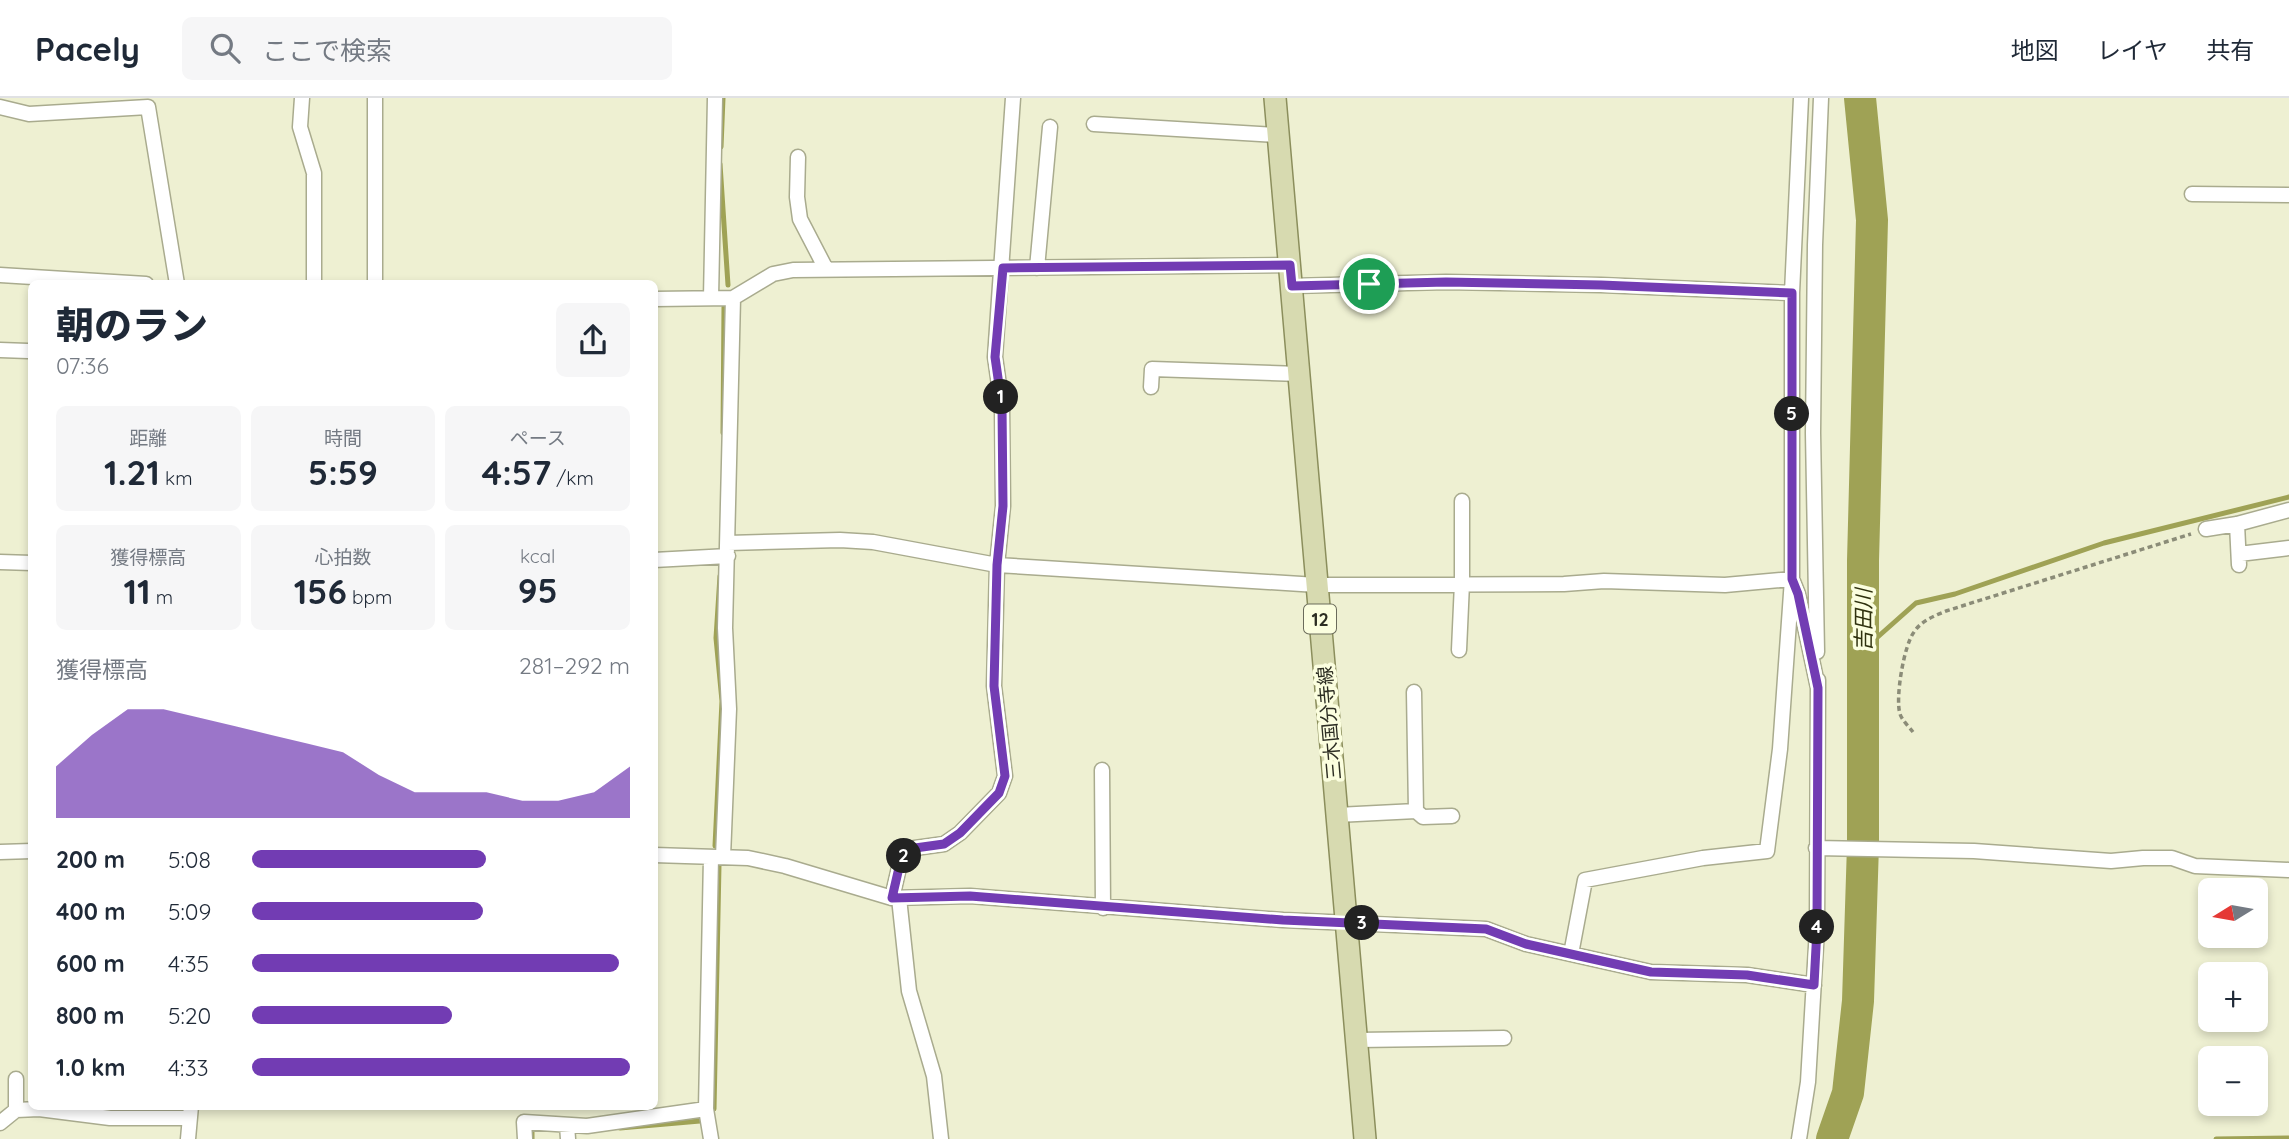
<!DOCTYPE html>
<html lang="ja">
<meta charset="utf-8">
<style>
body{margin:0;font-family:Quicksand,"Noto Sans JP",sans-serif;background:#f6f6f7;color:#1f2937;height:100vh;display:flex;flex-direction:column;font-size:26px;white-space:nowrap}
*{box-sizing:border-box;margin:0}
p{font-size:23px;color:#747a83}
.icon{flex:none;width:38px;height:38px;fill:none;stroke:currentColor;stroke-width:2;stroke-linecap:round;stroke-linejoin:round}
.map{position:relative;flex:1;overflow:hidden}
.drawer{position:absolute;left:28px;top:182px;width:630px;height:830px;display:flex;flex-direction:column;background:#fff;border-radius:10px;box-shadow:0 4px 10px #0003}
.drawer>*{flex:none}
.needle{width:46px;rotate:259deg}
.controls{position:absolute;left:2198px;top:780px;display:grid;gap:14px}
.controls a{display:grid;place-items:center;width:70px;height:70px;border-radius:10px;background:#fff;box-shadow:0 4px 10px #0003;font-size:35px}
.pin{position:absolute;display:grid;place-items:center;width:60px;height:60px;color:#fff;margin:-30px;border:4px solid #fff;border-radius:50%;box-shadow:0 2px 7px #0007}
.km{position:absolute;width:35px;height:35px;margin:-18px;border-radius:50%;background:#222;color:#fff;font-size:19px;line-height:35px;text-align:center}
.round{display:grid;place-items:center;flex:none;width:74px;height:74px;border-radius:10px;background:#f6f6f7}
.head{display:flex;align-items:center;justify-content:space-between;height:119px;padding:0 28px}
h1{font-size:38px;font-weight:800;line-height:52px}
.stats{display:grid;grid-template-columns:repeat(3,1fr);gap:10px;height:119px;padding:7px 28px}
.stats div{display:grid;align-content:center;border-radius:10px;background:#f6f6f7;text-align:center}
.stats b{font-size:35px;font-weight:800}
.stats small{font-size:19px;font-weight:400}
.stats p{font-size:19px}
.chart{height:196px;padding:14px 28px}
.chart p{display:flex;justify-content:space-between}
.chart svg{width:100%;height:126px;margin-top:7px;fill:#723cb3;opacity:.7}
ul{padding:0 28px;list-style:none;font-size:23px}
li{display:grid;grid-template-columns:112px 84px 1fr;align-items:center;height:52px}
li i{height:18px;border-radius:9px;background:#723cb3}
header{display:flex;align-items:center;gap:42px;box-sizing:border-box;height:98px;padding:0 35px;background:#fff;border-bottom:2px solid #e0e1e3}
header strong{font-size:33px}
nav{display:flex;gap:38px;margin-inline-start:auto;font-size:24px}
.search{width:490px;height:63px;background:#f6f6f7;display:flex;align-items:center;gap:18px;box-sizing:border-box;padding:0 24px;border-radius:10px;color:#747a83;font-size:26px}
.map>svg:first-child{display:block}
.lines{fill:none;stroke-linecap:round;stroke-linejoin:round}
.stream{stroke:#9fa255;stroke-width:5}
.river{stroke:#9fa255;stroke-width:32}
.street-casing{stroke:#a9ab8e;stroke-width:17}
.primary-casing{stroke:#8b8e5c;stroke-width:24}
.path{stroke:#8b8c78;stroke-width:3.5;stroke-dasharray:5 3.5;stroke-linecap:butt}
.street{stroke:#fff;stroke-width:14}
.primary{stroke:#d7dab0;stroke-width:21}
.route-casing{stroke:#fff;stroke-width:14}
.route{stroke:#723cb3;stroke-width:9}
.labels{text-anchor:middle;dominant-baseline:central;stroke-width:7;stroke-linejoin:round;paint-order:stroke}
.shield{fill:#fbfedf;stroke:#6b6c5b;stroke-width:2}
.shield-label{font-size:18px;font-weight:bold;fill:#2d2e23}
.street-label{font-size:19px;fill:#2d2e23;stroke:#fbfedf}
.water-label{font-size:21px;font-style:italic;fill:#2f310e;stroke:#fbfedf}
</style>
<header>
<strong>Pacely</strong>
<div class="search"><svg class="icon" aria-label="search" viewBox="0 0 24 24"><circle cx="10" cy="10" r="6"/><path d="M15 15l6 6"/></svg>ここで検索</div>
<nav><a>地図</a><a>レイヤ</a><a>共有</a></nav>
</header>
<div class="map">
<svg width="2289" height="1041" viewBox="0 0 2289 1041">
<rect width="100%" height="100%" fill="#eef0d2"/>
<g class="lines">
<path class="stream" d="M721,49L723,0
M720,66L728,187
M723,335L724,209
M1863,552L1916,505L1955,496L2104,445L2289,399
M715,748L722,603L716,540L720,478
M714,1011L719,767
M620,1030L700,1023
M532,1041V1032L537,1029
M2216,1041L2289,1040"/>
<path class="river" d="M1832,1041L1848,995L1858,903L1863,747V463L1872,122L1860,0"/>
<defs>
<path id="street" d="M302,0L300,29L314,75V186
M375,0V186
M0,9L29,16L148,9L177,186
M1094,26L1277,37
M798,59L797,99L800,121L826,171
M2192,96L2289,97
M1037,170L1050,29
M0,177L146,186
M1292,188L1446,184L1601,187L1792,195
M711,200L715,0
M654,201L733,200L773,176L793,172L1290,167
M0,252L28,253
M1151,289L1152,271L1300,276
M2237,426L2239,467
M2206,431L2237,426L2289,412
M728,445L840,442L873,444L997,467L1317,487L1564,486L1604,483L1725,487L1792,481L1798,496L1818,590
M2239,456L2289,450
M654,462L728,458
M0,464L32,465
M1459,552L1462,485V403
M1817,554L1813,335L1815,147L1821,0
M1414,594L1416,713
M1102,672L1103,810
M1337,717L1416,713L1423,719L1452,718
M1816,750L1974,753L2111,763L2143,760H2172L2195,768L2289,772
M0,754L32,753
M654,757L748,760L785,768L892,800L970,798L1283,822L1486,831L1526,846L1651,874L1747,877L1814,887
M711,759L706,1011L711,1041
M723,759L729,611L725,530L733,200
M892,800L901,761L915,750L944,746L960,735L999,695L1005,678L994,588L997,467L1003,408L1002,308L995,259L1013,0
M899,800L909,893L934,978L941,1041
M1571,856L1585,782L1703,760L1767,753L1780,651L1792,481V195L1801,0
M1357,942L1504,940
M16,1012V981
M0,1025L16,1012L39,1011L110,1020H190
M567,1027L568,1041
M188,1041L191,1008
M525,1041L524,1024L587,1028L706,1011
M1799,1041L1808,984L1817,831L1818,582"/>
<path id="primary" d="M1275,0L1365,1041"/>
</defs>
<use href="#street" class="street-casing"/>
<use href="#primary" class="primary-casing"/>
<path class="path" d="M1913,634C1909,629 1902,622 1900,616C1895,600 1904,547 1914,534C1921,523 1934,518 1946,513L2191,436"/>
<use href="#street" class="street"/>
<use href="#primary" class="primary"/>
</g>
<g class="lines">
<defs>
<path id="route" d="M1290,167L1292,188L1446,184L1601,187L1792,195V481L1798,496L1818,590L1817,831L1814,887L1747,877L1651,874L1526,846L1486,831L1283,822L970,798L892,800L901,761L915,750L944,746L960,735L999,695L1005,678L994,588L997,467L1003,408L1002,308L995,259L1003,170Z"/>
</defs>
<use href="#route" class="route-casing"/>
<use href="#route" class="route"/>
</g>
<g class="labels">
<rect class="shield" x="1304" y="506.5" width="32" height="29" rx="5"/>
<g class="shield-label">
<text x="1320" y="521">12</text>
</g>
<g class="street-label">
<text transform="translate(1329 625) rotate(-95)">三木国分寺線</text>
</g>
<g class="water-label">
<text transform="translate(1863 522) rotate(-90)">吉田川</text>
</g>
</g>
</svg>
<div class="controls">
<a><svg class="needle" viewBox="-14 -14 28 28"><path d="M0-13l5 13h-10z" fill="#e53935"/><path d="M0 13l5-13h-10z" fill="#747a83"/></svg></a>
<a>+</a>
<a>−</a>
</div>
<div class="pin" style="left:1369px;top:186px;background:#1e9e55"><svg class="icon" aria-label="arrive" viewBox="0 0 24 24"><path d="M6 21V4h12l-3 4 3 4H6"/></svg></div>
<b class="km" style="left:1001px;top:299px">1</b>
<b class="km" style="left:904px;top:758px">2</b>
<b class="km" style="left:1362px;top:825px">3</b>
<b class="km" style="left:1817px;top:829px">4</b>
<b class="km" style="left:1792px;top:316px">5</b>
<section class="drawer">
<div class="head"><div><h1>朝のラン</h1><p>07:36</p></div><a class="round"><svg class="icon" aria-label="share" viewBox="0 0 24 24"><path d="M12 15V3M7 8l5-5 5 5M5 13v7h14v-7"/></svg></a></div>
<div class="stats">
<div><p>距離</p><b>1.21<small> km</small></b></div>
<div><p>時間</p><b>5:59</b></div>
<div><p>ペース</p><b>4:57<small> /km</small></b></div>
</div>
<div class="stats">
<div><p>獲得標高</p><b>11<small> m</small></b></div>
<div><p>心拍数</p><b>156<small> bpm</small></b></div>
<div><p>kcal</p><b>95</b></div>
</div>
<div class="chart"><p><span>獲得標高</span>281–292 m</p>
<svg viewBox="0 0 160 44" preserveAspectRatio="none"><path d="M0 44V26L10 15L20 6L30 6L40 9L50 12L60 15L70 18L80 21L90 29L100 35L110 35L120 35L130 38L140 38L150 35L160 26V44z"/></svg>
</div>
<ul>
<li><b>200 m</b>5:08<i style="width:62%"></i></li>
<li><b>400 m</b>5:09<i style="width:61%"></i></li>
<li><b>600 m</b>4:35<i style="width:97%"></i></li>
<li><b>800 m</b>5:20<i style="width:53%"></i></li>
<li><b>1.0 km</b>4:33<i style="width:100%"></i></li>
</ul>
</section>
</div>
